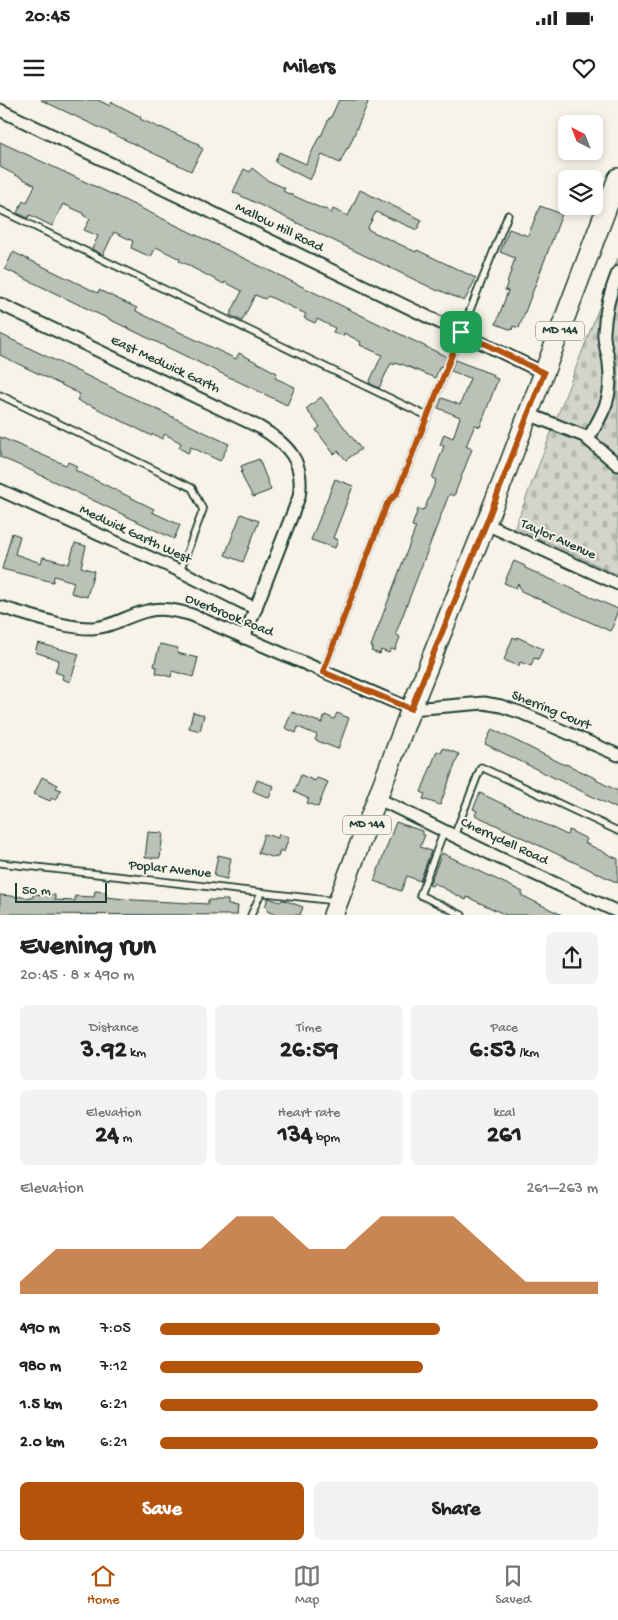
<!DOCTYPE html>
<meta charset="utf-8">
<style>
body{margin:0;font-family:"Gochi Hand",sans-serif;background:#f2f2f2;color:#222;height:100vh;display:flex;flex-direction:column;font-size:19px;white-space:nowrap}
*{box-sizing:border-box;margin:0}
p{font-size:16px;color:#767676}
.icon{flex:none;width:28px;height:28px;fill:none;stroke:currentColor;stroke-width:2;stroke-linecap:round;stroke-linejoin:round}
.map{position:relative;height:815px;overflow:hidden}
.side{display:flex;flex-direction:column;background:#fff;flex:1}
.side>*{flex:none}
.needle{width:32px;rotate:318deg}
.controls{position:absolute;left:558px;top:15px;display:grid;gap:10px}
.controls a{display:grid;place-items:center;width:45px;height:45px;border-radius:8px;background:#fff;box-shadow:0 2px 8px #0003;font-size:25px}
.scale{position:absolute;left:15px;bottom:12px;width:92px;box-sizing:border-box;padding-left:5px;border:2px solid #1f3d34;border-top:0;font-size:14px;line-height:18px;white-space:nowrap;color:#1f3d34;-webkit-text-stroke:4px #f7f3e8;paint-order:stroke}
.pin{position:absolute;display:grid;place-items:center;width:42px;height:42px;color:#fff;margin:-21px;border-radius:10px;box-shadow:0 2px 8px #0006}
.round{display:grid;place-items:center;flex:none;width:52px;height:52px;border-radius:8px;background:#f2f2f2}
.summary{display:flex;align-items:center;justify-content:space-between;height:85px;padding:0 20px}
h1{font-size:28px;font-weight:700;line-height:38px}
.metrics{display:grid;grid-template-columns:repeat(3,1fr);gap:8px;height:85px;padding:5px 20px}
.metrics div{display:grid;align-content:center;border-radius:8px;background:#f2f2f2;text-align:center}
.metrics b{font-size:25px;font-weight:700}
.metrics small{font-size:14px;font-weight:400}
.metrics p{font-size:14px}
.chart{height:140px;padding:10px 20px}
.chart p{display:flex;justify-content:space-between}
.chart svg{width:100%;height:90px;margin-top:5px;fill:#b45309;opacity:.7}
.cta{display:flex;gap:10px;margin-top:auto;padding:10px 20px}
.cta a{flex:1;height:58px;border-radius:8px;background:#b45309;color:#fff;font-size:20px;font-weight:700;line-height:58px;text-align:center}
.cta a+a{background:#f2f2f2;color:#222}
ul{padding:0 20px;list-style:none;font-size:16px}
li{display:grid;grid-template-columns:80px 60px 1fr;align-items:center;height:38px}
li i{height:12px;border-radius:6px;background:#b45309}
.status{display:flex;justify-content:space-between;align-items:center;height:35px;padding:0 25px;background:#fff;direction:ltr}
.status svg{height:14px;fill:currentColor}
header{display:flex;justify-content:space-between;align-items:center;height:65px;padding:0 20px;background:#fff;font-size:22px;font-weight:700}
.tabs{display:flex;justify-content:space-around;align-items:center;height:70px;border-top:1px solid #e0e0e0;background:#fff;font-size:14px;color:#767676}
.tabs a{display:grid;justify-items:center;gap:2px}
.tabs .active{color:#b45309}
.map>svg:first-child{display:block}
.cemetery{fill:url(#cemetery-stones);stroke:#79897f}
.building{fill:#bbc1b6;stroke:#1f3d34}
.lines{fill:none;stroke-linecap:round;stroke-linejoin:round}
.service-casing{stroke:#1f3d34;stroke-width:9}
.minor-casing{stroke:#1f3d34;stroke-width:15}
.primary-casing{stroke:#1f3d34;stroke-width:22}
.service{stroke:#f7f3e8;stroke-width:5.5}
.minor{stroke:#f7f3e8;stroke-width:11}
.primary{stroke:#f7f3e8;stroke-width:19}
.route-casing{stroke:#fff;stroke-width:10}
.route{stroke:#b45309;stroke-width:6}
.labels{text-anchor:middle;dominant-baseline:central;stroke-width:4;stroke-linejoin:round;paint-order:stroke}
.shield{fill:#f7f3e8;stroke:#60746a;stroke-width:1}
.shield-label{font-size:12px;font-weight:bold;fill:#1f3d34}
.street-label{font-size:14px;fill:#1f3d34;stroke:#f7f3e8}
</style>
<div class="status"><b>20:45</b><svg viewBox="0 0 49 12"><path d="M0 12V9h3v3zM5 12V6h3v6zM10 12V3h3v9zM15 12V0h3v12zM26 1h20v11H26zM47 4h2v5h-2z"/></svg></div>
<header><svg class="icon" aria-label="menu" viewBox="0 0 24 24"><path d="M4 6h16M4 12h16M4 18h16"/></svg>Milers<svg class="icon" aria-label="heart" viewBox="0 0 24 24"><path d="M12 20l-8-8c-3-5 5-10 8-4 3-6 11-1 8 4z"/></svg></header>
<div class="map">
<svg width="618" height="815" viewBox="0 0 618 815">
<defs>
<pattern id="cemetery-stones" width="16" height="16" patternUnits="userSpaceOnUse" patternTransform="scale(1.25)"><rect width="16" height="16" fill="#d3d5ca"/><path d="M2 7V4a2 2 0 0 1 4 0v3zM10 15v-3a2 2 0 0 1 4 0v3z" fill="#b5b8ae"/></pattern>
</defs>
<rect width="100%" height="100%" fill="#f7f3e8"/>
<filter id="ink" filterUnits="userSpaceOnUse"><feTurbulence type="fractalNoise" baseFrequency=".02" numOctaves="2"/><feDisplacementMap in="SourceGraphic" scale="10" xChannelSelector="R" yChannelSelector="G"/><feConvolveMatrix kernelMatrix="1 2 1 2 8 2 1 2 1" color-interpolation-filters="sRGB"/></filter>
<g filter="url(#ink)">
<path class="cemetery" d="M618,158V475L515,427Z"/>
<path class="building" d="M41,0H98L110,6L112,2L141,17L140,19L160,28V27L199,44L198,46L203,49L191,71Z
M339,0H369L348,49L347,48L340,63L322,55L310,80L275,62L279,52L306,64L320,35L321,36L329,18L330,19Z
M0,42L122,99L445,256H447L442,267L440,266L435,278L402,264L401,265L395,263L394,265L391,263L379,288L369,283L382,255L360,245L361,242L344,233L343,236L333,232L335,228L317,219L315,223L304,218L306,214L268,196L265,199L255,195L242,221L230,215L242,191L225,182L224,184L191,167V166L179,161L180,159L156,147L151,157L131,148L133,141L114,132L103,155L92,149L98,136L84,130L90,119L83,115V113L63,104L52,126L30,115L28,118L17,113L23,101L27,103L35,85L0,67Z
M252,68L267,80L285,88L283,91L325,110L326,108L331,114L333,109L348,116L360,90L422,120L417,130L376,112L367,129L416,152L417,150L476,178L466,198L464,201L439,190L438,191L233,92L244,69L250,72Z
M540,106L562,114L519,228L513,226L512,230L496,224L508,191L505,190L515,158L500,152L509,129L528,136Z
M13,152L98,193L99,190L137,208L136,211L146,216L236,259L239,253L277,273L275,278L295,287L287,305L5,169Z
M0,234L229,344L220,361L191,347L188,353L179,348L181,343L165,334L162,339L153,334L152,336L88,304L87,305L77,300L80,294L0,255Z
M455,260L494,275L493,277L498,279L480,327L475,325L466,346L472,349L454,396L450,394L448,397L396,533L397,535L400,537L395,550L391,549L389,553L381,550L380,554L371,551L373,547L371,546L416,427L412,426L418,409L423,410L424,408H425L436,380L432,378L444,346L440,345L444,334L453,338L460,317L438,308L442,298L460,305L470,278L451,271Z
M321,297L361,349L346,360L338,351L334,354L316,330L320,327L306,309Z
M0,337L66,365L68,362L77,366L75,370L154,409L152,412L180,425L174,439L32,371L0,357Z
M259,359L271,390L253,397L244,380L241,372L243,371L241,366Z
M335,379L353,386L333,438L338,440L335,448L311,440Z
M241,414L259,421L243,462L225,455Z
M12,433L20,436L15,454L41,463L43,457L69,464L75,443L86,446L81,467L94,471L87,497L71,493L74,482L54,476L53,482L2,469Z
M514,461L525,466V468L618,509L614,521L615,522L610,531L521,491L518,483L516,488L504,483Z
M513,537L517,539V537L543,549L538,559L534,558L531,566L520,562L519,566L504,560Z
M38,543L79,554L70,582L62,579L63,575L55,572L59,560L35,552Z
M160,544L178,548L177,553L198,558L193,577L172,571L171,577L156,573L157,567L154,566Z
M193,612L204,615L200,631L189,628Z
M292,612L322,623L325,615L334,619L337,613L349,618L338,649L315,640L317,635L298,627L296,633L285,628Z
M492,629L565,665L566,664L597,679L596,680L618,691V709L485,644Z
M443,648L459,654L440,705L423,699L425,694L421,692L437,651L441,653Z
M301,675L315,681L317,678L328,682L318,707L307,703L309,699L294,692Z
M42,677L58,685L56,688L61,690L56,700L52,698L50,701L34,694Z
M257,680L274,686L269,698L253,691Z
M480,693L567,735L569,730L587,739L585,743L618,759V783L475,715L477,711L473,709Z
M396,722L422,731V734L425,735L420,747L431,751L420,781L407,776L401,791L374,781Z
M148,732L163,733L160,758H145Z
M264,734L278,738L279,734L289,737L284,752L280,750L278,757H275V758L258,753Z
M442,753L523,792L521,795L562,815H506L467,797L466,800L434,783L432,786L429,785Z
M218,755L231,758L227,779L214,776Z
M95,791L106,792V797L134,800L208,804V800H228V805L238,806L237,815L0,814V795L33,798V794L45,795V794L55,795V800L75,801V796L94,797Z
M268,798L280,802L282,800H284L303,807L300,815H276L267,811L268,808L265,807Z"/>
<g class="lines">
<defs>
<path id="service" d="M0,110L427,316
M0,295L192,388L203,410L180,471
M323,572L387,404L397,393L508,115
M444,731L420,795L462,815
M454,736L481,667L618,731
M0,763L336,801
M251,815L261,793"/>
<path id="minor" d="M0,10L544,273
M0,204L259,327C288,344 305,361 299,397L244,538
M528,314L584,336L618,365
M588,339C605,310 613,297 609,263C608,253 603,242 604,232C605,211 610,192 618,172
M0,390L180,471L256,509
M486,424L618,484
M0,507C27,514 66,529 93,528C113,527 128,515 147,511C163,507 178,511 192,515L411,609L484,603L501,606L522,613L618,655
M377,698L495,756L618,812"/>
<path id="primary" d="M333,815L411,609L502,383L618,78"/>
</defs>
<use href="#service" class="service-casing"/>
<use href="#minor" class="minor-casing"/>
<use href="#primary" class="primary-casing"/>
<use href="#service" class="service"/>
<use href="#minor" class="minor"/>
<use href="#primary" class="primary"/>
</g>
</g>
<g class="lines" filter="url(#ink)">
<defs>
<path id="route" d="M461,232L544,273L486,424L411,609L323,572L387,404L397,393Z"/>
</defs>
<use href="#route" class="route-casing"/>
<use href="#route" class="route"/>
</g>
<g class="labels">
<g class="shield">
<rect x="536" y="221.5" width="48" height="19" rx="4"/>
<rect x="343" y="715.5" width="48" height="19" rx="4"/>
</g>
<g class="shield-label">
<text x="560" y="231">MD 144</text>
<text x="367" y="725">MD 144</text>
</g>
<g class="street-label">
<text transform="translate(279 128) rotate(26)">Mallow Hill Road</text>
<text transform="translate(165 265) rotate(25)">East Medwick Garth</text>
<text transform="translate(135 435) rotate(25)">Medwick Garth West</text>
<text transform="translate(558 440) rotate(24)">Taylor Avenue</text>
<text transform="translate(229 516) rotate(22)">Overbrook Road</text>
<text transform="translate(551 611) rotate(22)">Sherring Court</text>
<text transform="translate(504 742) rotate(25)">Cherrydell Road</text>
<text transform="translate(170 770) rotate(6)">Poplar Avenue</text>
</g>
</g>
</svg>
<div class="controls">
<a><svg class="needle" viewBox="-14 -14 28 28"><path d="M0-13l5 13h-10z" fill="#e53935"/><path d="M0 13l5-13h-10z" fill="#767676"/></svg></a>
<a><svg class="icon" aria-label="layers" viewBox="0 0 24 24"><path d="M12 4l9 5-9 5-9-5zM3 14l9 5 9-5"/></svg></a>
</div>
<div class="scale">50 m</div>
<div class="pin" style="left:461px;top:232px;background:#1e9e55"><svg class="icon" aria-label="arrive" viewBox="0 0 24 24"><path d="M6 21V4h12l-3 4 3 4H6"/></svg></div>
</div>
<section class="side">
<div class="summary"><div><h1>Evening run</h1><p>20:45 · 8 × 490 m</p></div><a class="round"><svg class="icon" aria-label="share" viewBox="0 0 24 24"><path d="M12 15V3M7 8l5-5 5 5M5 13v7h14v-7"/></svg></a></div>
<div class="metrics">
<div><p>Distance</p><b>3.92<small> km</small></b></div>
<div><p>Time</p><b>26:59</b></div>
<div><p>Pace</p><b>6:53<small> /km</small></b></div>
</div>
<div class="metrics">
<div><p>Elevation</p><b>24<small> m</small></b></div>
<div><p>Heart rate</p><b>134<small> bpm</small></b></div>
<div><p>kcal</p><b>261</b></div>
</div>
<div class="chart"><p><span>Elevation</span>261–263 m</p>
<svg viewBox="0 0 160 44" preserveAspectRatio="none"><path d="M0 44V38L10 22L20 22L30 22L40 22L50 22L60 6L70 6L80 22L90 22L100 6L110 6L120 6L130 22L140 38L150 38L160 38V44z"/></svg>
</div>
<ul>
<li><b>490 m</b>7:05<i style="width:64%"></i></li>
<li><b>980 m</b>7:12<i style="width:60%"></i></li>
<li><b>1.5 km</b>6:21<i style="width:100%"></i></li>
<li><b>2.0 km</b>6:21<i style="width:100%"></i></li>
</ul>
<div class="cta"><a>Save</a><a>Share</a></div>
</section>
<nav class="tabs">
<a class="active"><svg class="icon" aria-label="home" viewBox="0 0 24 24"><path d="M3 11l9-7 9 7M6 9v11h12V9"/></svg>Home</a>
<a><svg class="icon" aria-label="map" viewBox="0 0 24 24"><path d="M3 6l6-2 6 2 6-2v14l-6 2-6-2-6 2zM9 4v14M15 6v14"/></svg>Map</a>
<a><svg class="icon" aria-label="saved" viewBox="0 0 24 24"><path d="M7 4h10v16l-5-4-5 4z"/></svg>Saved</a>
</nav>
